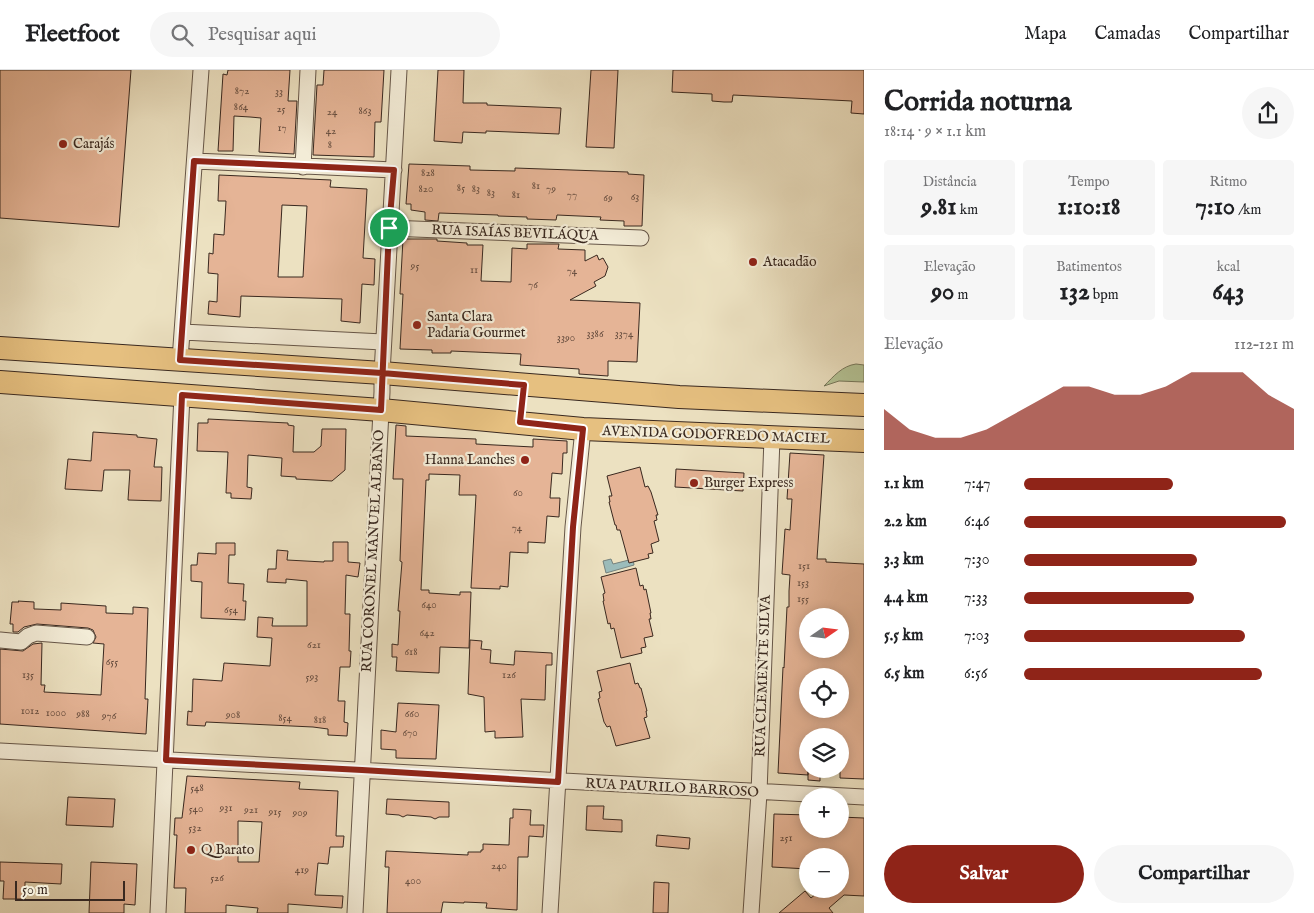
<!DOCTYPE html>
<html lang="pt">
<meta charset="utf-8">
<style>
body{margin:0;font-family:"IM FELL English",serif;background:#f6f6f6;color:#202124;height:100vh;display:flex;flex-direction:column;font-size:19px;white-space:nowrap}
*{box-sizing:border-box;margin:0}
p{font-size:16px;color:#757577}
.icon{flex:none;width:28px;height:28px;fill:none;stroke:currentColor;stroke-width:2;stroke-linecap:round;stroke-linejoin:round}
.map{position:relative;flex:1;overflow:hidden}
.panel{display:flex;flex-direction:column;background:#fff;width:450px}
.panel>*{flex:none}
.needle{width:32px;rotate:76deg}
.fabs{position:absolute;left:799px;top:538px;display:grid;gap:10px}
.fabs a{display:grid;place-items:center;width:50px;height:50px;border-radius:50%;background:#fff;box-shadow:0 2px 12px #0003;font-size:25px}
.scale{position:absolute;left:15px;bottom:12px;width:110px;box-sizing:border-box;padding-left:5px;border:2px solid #39281f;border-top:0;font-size:14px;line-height:18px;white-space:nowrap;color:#39281f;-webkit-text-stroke:4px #f3ecd7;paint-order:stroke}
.pin{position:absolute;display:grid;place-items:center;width:42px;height:42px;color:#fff;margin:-21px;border:2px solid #fff;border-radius:50%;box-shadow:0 1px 5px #0007}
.round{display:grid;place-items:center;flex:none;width:52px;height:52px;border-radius:26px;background:#f6f6f6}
.summary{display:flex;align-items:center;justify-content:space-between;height:85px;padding:0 20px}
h1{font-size:28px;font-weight:800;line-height:38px}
.stats{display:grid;grid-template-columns:repeat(3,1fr);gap:8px;height:85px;padding:5px 20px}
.stats div{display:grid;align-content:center;border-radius:5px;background:#f6f6f6;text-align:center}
.stats b{font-size:25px;font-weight:800}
.stats small{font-size:14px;font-weight:400}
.stats p{font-size:14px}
.chart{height:140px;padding:10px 20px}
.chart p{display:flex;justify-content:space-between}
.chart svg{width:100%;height:90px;margin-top:5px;fill:#8f2418;opacity:.7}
.cta{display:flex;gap:10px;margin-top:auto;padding:10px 20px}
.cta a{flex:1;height:58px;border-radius:30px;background:#8f2418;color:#fff;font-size:20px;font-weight:800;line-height:58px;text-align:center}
.cta a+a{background:#f6f6f6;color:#202124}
ul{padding:0 20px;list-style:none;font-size:16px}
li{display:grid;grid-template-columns:80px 60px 1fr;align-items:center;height:38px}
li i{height:12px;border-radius:6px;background:#8f2418}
header{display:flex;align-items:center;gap:30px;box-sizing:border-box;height:70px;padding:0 25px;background:#fff;border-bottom:1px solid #e0e0e0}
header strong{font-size:24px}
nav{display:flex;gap:28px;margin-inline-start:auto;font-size:18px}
.search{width:350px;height:45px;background:#f6f6f6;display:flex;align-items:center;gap:12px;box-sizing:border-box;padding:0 18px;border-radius:28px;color:#757577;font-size:19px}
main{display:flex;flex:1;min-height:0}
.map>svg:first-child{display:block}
.green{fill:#b4c395;stroke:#76765a}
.water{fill:#9bbcbb;stroke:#74817d}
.building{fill:#e5b496;stroke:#39281f;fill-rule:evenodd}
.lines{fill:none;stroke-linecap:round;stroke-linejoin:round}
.street-casing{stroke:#665648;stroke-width:17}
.primary-casing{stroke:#39281f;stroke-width:24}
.street{stroke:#f3ecd7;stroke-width:15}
.primary{stroke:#e6c080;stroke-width:22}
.route-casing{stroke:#fff;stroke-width:10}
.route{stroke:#8f2418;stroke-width:6}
.poi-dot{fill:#8f2418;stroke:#f3ecd7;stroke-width:2}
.labels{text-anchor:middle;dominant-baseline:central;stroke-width:4.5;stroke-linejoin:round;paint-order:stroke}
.number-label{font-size:11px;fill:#644b3d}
.poi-label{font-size:14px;fill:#39281f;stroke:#f3ecd7;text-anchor:start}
.street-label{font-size:14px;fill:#39281f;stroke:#f3ecd7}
</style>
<header>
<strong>Fleetfoot</strong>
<div class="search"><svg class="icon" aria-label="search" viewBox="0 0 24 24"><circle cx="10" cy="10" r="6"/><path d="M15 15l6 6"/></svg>Pesquisar aqui</div>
<nav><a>Mapa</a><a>Camadas</a><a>Compartilhar</a></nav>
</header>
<main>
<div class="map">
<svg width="864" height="843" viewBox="0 0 864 843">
<rect width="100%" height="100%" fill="#ece1c1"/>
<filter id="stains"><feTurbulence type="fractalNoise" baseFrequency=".004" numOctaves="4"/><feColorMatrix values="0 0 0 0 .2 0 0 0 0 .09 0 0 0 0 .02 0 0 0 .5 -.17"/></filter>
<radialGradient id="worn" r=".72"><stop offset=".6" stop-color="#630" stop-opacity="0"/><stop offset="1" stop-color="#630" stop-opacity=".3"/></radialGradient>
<path class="green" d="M856,294L864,295V312L839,311L824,316C834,306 842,296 856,294Z"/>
<path class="water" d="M611,489L613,494L633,489L634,495L606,503L603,491Z"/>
<path class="building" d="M0,0H131L119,157L0,148Z
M228,0H290L288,31H297L294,84L259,82L261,48L250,47L234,46L233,81H218L223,4L227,5Z
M324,0H384L381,52H375L374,87L313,85L317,15H323Z
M438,0H464L463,33H487V35L561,38L559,64L486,61V63L463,62L462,73L434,71Z
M591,0H618L614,78L586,77Z
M673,0H864V44L851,43L852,31L733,25L732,32H724L712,31V24L672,22Z
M409,94L470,96V100L515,101V98L628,102V104L644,105L642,156H624V151L600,150L601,147L557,145L556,150L527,149V147L498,146V145L439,143L438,151L425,150V142L411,140V134H406Z
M219,105L331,110L330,117L367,119L363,188L375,189L374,215L362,214L360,253L341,251L342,229L241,226L240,247L208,244L209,231L217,232L218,204L208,203L209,183L213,184L214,164L224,165L226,131H218ZM282,135L307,136L303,207H278Z
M403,169H437V171L467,173V175H483L481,211L511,212L512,178L527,179V174H559L558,179L585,180V191L597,185L599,190L603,188L608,197L605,206L594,212L596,216L570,230L640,233L637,292L608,291V306L579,304V299L520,295L521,284L451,281V283H432V280L400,279L403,224H400Z
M208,349L288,353V355L294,356L293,382H314L321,376L322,359H346L345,400L332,411L296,409V407L281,406L282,388L248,385L247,417L252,418L251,429L231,428V423H226L228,382L197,381L198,353H208Z
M396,355L406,356V366L476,369V374L533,377V369L567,371V383H563L562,404L552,403L550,428H560L559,447L547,446L545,473L528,472V483L510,482L508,517L500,516V519L471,518L476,425H459L460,405L429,404V410H426L421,520H429V523L460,525V522H471L469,578L440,577L439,603L396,601L397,587H392V574L398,575L400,541H398L402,492L400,491L403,409H393Z
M93,362L137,365V367L157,369L154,397H162L161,431L128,430L130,400H104L102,421L65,419L68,389L91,391Z
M790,383L824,385L817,489H826V492L864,494V709L840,708V666H808V705L778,703L783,597L784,598L787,537H789V521L790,505L782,504L785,459L790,460L792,429H787ZM808,546H840V579H808ZM808,606H840V641L808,639Z
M640,397L645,417L648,416L651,422L658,445H656L657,450L654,451L659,471L651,474L653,483L648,484L649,488L629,493L620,460H617L616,455H615L609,432H610L609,426H612L607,406Z
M676,399L744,403L743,421L675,417Z
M333,472H348V492L360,493L358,507L346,505L345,544H350L349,581H351L350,597H340L338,631H345L344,652L348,653L347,666L328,665V659L313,657L206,652L205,656L187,655L188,641L192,642L193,609L222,611L224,593L270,596L272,568L257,567L258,547L273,548L272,556H307V511L286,509V513L267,512L268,499H276L277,480L288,481L287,490L324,492V491H333Z
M216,473H235V485H229L228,513L244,514L243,531H246L245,550L201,548L202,512L191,511V495H197L198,483L216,484Z
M636,498L640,516L643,515L644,520L646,519L651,543H650L651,549H649L653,566L644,568L646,577L641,578L642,583L621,588L614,558L611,559L610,553L608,554L603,531H604L603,524L605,523L601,507Z
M18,531L34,532V539H36L61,540V533L106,536V543L133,544V537L148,538L145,629H148L146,664L0,654V579L23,581L33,574L42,573L41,615H45L44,622L101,625L104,574L93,573L96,567L93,560L88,558L37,554L24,557L18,562H13V554H10L12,532H19Z
M470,570L482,571L481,579L491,580L490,593L514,595L515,581L552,583V595H546L545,630L521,629L523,667L495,668V661L485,662L484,627L468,624Z
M630,593L635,614L638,613L640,618H641L647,641H646L647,647L644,648L650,668L616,676L610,656L607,657L604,652L598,629L600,628L599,622L602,621L597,601Z
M398,633L439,635L436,689L396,688V680L381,679V660L396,662Z
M808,699H820V711L808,710Z
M187,706L300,712L299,719L338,721L336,766H344L343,777H330L328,794L318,793L315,825L343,826L342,838L288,834V843H257L258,838L226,835V843H185L186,818H174L177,765H174L175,748H182ZM238,751L262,752L259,792H238Z
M68,727L115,729L113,757L66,755Z
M387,729L449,732V747H439L435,749L431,747L407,745L403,747L399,745L386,744Z
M587,736H604L603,749L622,750V762L586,760Z
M513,739L531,740L530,755H544L543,767L529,766L528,787H518L517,840L486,838L487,833L464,832V833L443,832L441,843H387L389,797H385L386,781L468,785V782H481V780H483V774L509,775L510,748H513Z
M774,744L808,745V759H840V747L864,748V826L844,825L829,838L833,843H779L805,821L811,828L822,819H840V804L843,801H840V786H808V799L772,797Z
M657,765L690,768L689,779L656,776Z
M0,792L62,794L61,814L25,812V829H3L4,811H0Z
M91,792L137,794L135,835L124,834V843H89Z
M654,812L669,813L668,843H653Z"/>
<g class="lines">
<defs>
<path id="street" d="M195,91L394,100
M303,97L308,0
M389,158L641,168
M183,262L383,272
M180,290L201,0
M0,570L21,572L28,566L36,563L87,567
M0,681L864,727
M158,843L182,325
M355,843L382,322V303C387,202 394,101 399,0
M550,843L573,457L583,359
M751,843L759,723L772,368"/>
<path id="primary" d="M0,278L382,303L679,327L864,335
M0,312L381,340L583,359L864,371"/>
</defs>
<use href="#street" class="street-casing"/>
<use href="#primary" class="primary-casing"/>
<use href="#street" class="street"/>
<use href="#primary" class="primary"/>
</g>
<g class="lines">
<defs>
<path id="route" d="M389,158L381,340L182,325L166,690L362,700L558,712L573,457L583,359L520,352L524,315L382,303L180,290L194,91L394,100L389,158"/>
</defs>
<use href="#route" class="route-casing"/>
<use href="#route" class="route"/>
</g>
<g class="poi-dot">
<circle cx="63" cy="74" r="5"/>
<circle cx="753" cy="192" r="5"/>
<circle cx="417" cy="255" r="5"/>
<circle cx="525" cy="390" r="5"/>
<circle cx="694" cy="413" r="5"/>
<circle cx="191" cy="780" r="5"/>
</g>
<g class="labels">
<g class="number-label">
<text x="242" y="21">872</text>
<text x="279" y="22">33</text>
<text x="241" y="37">864</text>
<text x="281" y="39">25</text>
<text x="365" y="41">863</text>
<text x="332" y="42">24</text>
<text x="282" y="58">17</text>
<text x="331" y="61">42</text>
<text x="330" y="75">8</text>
<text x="428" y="103">828</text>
<text x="536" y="116">81</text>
<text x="461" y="118">85</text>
<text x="426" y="119">820</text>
<text x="476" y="119">83</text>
<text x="551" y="119">79</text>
<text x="491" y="123">83</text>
<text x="516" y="125">81</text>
<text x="572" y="125">77</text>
<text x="635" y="127">63</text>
<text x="608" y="128">69</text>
<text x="415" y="196">95</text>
<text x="474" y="200">11</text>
<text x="572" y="201">74</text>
<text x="533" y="215">76</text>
<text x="595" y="264">3386</text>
<text x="624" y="264">3374</text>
<text x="566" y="268">3390</text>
<text x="518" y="423">60</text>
<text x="517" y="458">74</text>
<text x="804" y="496">151</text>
<text x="803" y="513">153</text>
<text x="803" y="529">155</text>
<text x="429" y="535">640</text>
<text x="231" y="540">654</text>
<text x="427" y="563">642</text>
<text x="314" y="575">621</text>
<text x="411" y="582">618</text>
<text x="112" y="592">655</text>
<text x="28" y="605">135</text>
<text x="509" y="605">126</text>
<text x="312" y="607">593</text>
<text x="30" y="641">1012</text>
<text x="56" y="643">1000</text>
<text x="83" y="644">988</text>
<text x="412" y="644">660</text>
<text x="233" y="645">908</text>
<text x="109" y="646">976</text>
<text x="285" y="648">854</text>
<text x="320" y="650">818</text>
<text x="410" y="663">670</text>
<text x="197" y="718">548</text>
<text x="226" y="738">931</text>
<text x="196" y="739">540</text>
<text x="251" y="740">921</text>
<text x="275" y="742">915</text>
<text x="300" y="743">909</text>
<text x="195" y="758">532</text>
<text x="786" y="768">251</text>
<text x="499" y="796">240</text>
<text x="302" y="800">419</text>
<text x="217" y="808">526</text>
<text x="413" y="811">400</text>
</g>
<g class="poi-label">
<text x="73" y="74">Carajás</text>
<text x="763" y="192">Atacadão</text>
<text x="427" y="247">Santa Clara<tspan x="427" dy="16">Padaria Gourmet</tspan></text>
<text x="515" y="390" text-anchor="end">Hanna Lanches</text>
<text x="704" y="413">Burger Express</text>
<text x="201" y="780">Q Barato</text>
</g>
<g class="street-label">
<text transform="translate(515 163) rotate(2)">RUA ISAÍAS BEVILÁQUA</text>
<text transform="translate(716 365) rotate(2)">AVENIDA GODOFREDO MACIEL</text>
<text transform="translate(373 481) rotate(-87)">RUA CORONEL MANUEL ALBANO</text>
<text transform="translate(763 606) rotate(-88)">RUA CLEMENTE SILVA</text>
<text transform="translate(672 718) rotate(3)">RUA PAURILO BARROSO</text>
</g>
</g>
<rect width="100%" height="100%" filter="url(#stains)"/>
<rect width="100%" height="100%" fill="url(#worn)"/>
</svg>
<div class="fabs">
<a><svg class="needle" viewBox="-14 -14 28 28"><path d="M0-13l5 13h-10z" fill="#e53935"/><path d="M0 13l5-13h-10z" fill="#757577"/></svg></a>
<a><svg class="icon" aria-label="locate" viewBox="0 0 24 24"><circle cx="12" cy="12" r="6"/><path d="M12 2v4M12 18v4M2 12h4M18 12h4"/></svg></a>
<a><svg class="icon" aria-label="layers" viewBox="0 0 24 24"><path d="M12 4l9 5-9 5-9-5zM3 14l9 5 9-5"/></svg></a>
<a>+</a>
<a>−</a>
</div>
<div class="scale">50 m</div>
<div class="pin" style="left:389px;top:158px;background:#1e9e55"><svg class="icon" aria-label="arrive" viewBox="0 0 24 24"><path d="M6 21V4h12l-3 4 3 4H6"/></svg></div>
</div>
<section class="panel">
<div class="summary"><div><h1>Corrida noturna</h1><p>18:14 · 9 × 1.1 km</p></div><a class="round"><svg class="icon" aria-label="share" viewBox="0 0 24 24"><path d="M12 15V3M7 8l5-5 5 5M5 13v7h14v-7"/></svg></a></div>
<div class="stats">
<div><p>Distância</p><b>9.81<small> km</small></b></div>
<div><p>Tempo</p><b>1:10:18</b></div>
<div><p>Ritmo</p><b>7:10<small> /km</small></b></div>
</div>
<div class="stats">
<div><p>Elevação</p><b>90<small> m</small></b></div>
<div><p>Batimentos</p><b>132<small> bpm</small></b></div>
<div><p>kcal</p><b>643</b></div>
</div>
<div class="chart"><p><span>Elevação</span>112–121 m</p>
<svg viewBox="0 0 160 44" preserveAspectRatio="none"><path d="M0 44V24L10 34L20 38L30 38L40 34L50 27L60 20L70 13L80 13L90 17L100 17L110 13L120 6L130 6L140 6L150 17L160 24V44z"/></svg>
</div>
<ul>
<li><b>1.1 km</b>7:47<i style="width:55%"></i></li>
<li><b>2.2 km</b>6:46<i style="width:97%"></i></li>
<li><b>3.3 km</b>7:30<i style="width:64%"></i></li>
<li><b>4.4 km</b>7:33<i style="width:63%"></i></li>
<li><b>5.5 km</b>7:03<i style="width:82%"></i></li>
<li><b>6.5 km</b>6:56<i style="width:88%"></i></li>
</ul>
<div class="cta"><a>Salvar</a><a>Compartilhar</a></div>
</section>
</main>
